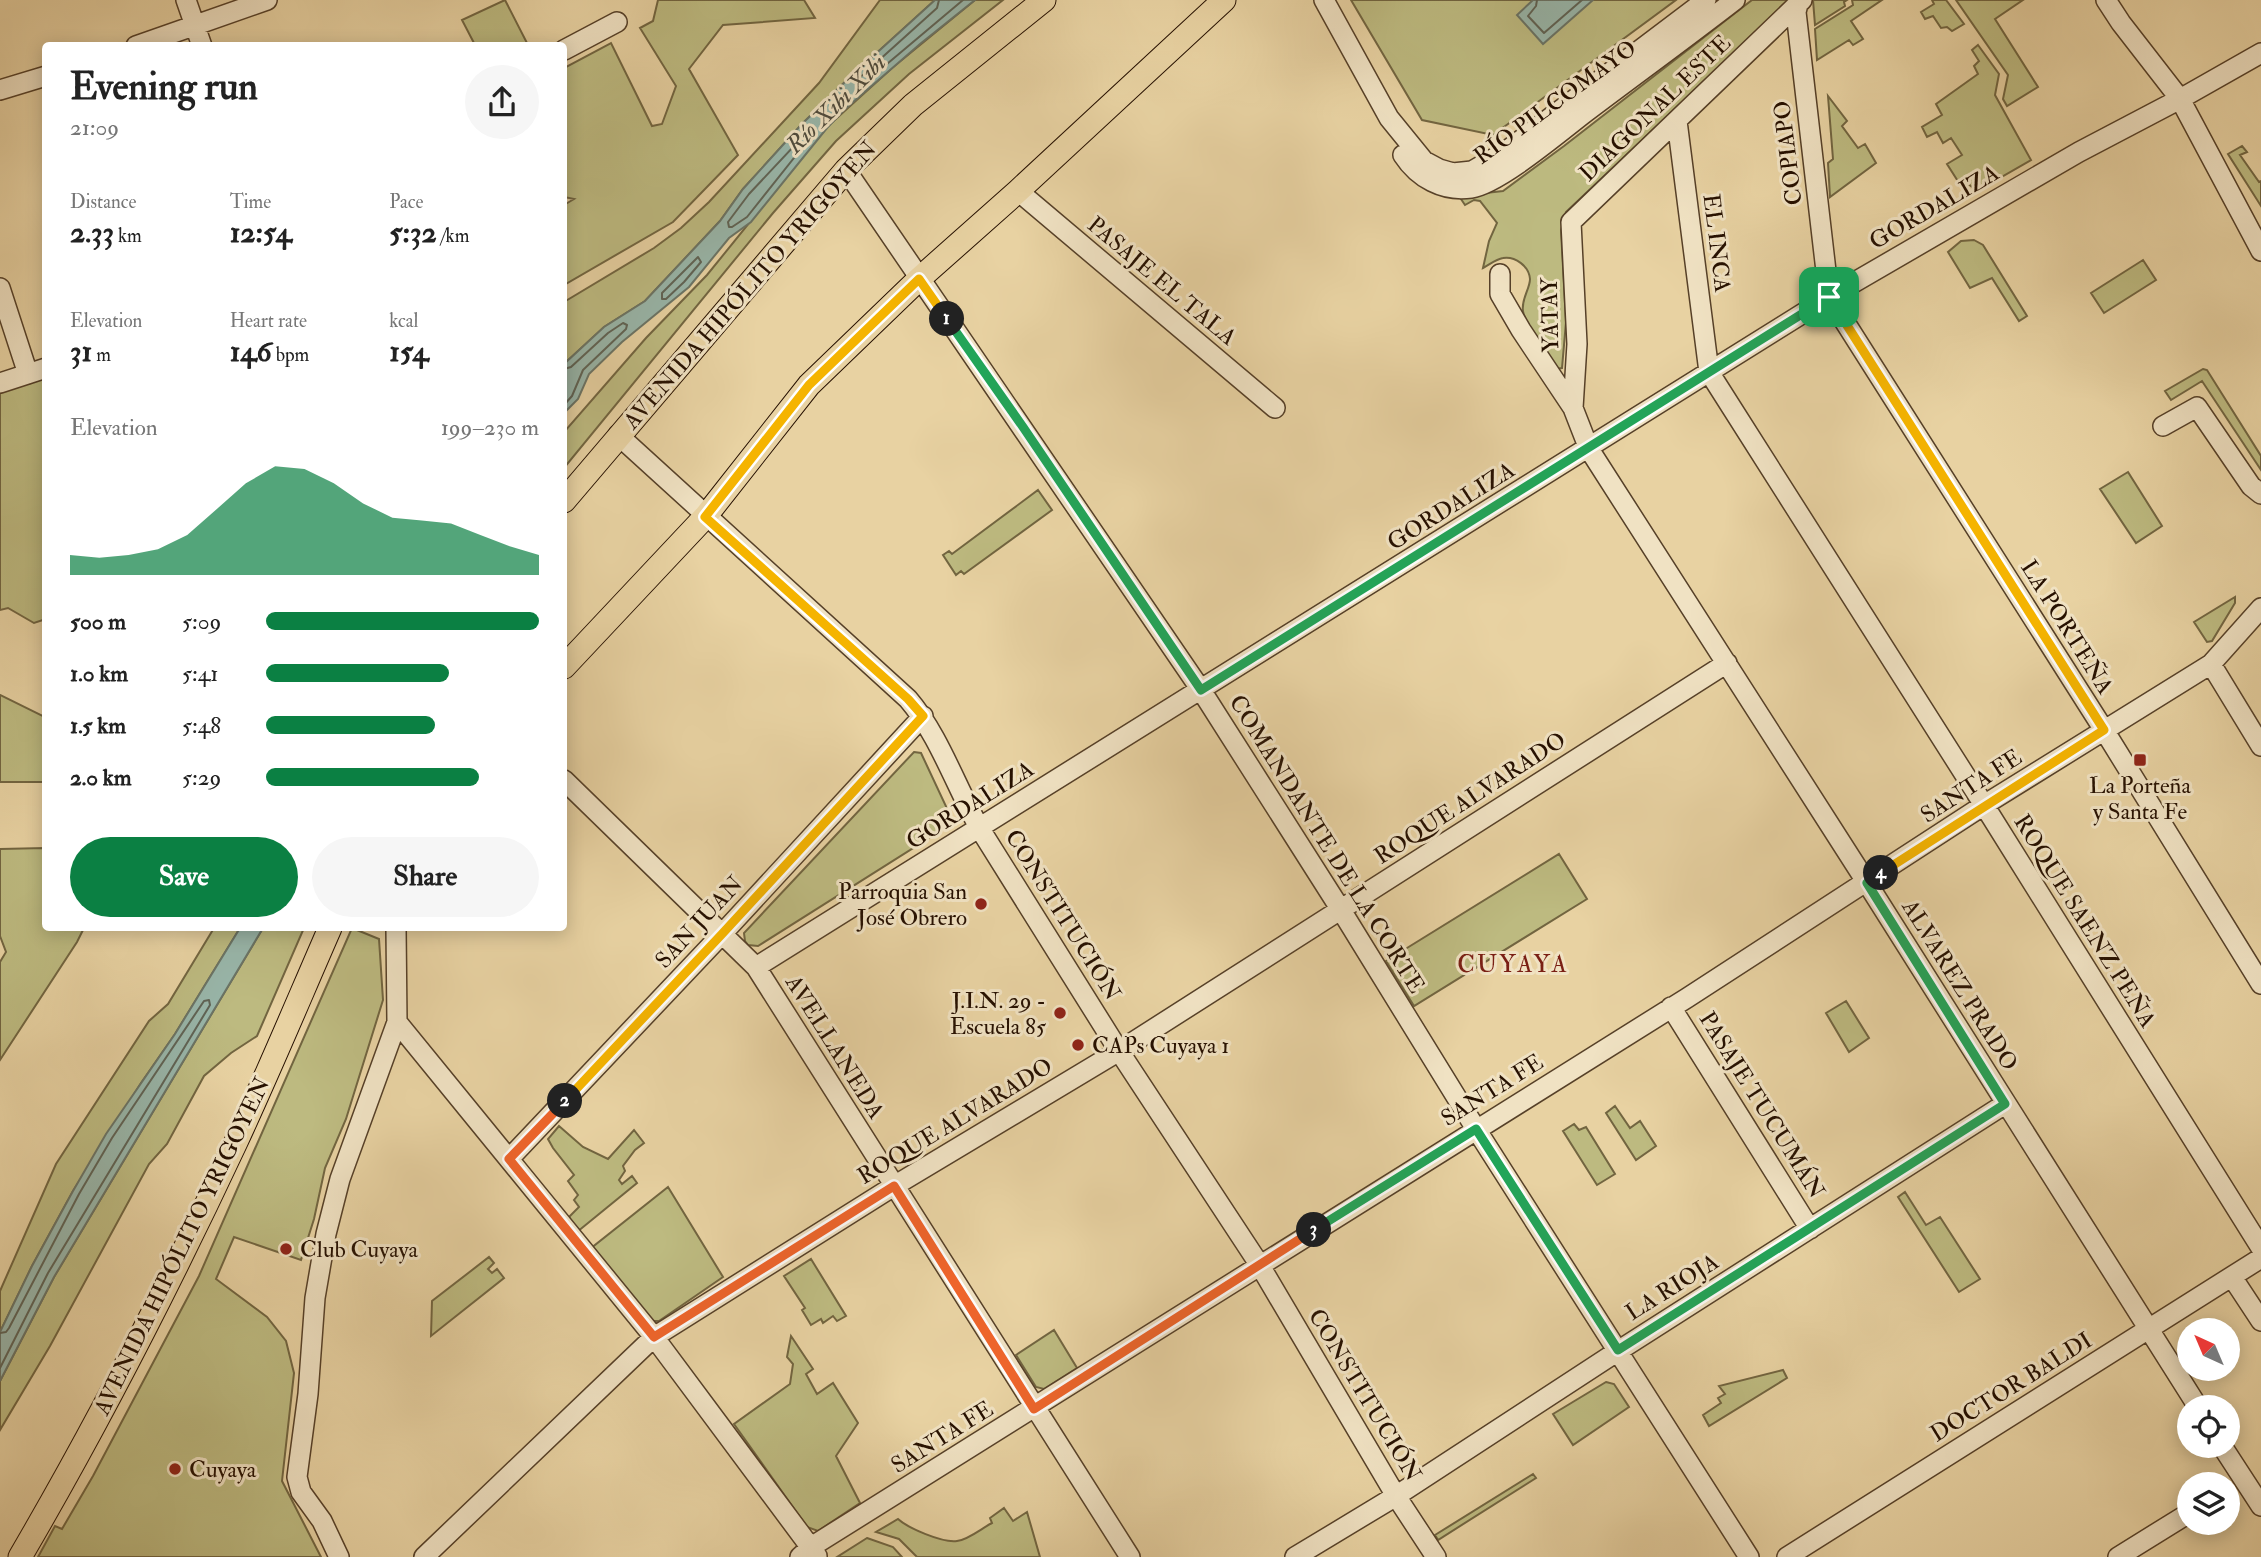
<!DOCTYPE html>
<meta charset="utf-8">
<style>
body{margin:0;font-family:"IM FELL Double Pica",serif;background:#f6f6f6;color:#222;height:100vh;display:flex;flex-direction:column;font-size:26px;white-space:nowrap}
*{box-sizing:border-box;margin:0}
p{font-size:23px;color:#767676}
.icon{flex:none;width:38px;height:38px;fill:none;stroke:currentColor;stroke-width:2;stroke-linecap:round;stroke-linejoin:round}
.map{position:relative;flex:1;overflow:hidden}
.side{position:absolute;left:42px;top:42px;width:525px;height:889px;display:flex;flex-direction:column;background:#fff;border-radius:7px;box-shadow:0 4px 18px #0003}
.side>*{flex:none}
.needle{width:46px;rotate:316deg}
.controls{position:absolute;left:2177px;top:1318px;display:grid;gap:14px}
.controls a{display:grid;place-items:center;width:63px;height:63px;border-radius:50%;background:#fff;box-shadow:0 4px 18px #0003;font-size:35px}
.pin{position:absolute;display:grid;place-items:center;width:60px;height:60px;color:#fff;margin:-30px;border-radius:14px;box-shadow:0 4px 10px #0006}
.km{position:absolute;width:35px;height:35px;margin:-18px;border-radius:50%;background:#222;color:#fff;font-size:19px;line-height:35px;text-align:center}
.round{display:grid;place-items:center;flex:none;width:74px;height:74px;border-radius:37px;background:#f6f6f6}
.headline{display:flex;align-items:center;justify-content:space-between;height:119px;padding:0 28px}
h1{font-size:38px;font-weight:800;line-height:52px}
.metrics{display:grid;grid-template-columns:repeat(3,1fr);gap:10px;height:119px;padding:7px 28px}
.metrics div{display:grid;align-content:center}
.metrics b{font-size:30px;font-weight:800}
.metrics small{font-size:19px;font-weight:400}
.metrics p{font-size:19px}
.chart{height:196px;padding:14px 28px}
.chart p{display:flex;justify-content:space-between}
.chart svg{width:100%;height:126px;margin-top:7px;fill:#0b8043;opacity:.7}
.action{display:flex;gap:14px;margin-top:auto;padding:14px 28px}
.action a{flex:1;height:80px;border-radius:42px;background:#0b8043;color:#fff;font-size:28px;font-weight:800;line-height:80px;text-align:center}
.action a+a{background:#f6f6f6;color:#222}
ul{padding:0 28px;list-style:none;font-size:23px}
li{display:grid;grid-template-columns:112px 84px 1fr;align-items:center;height:52px}
li i{height:18px;border-radius:9px;background:#0b8043}
.map>svg:first-child{display:block}
.green{fill:#bdba80;stroke:#726540;stroke-width:2}
.water{fill:#98b6aa;stroke:#6a7466;stroke-width:2}
.lines{fill:none;stroke-linecap:round;stroke-linejoin:round}
.shore{stroke:#5f6355;stroke-width:2}
.minor-casing{stroke:#564028;stroke-width:22}
.major-casing{stroke:#261000;stroke-width:25}
.minor{stroke:#f0e2c3;stroke-width:19}
.major{stroke:#e8d2a2;stroke-width:23}
.split-1-casing{stroke:#fff;stroke-width:14}
.split-2-casing{stroke:#fff;stroke-width:14}
.split-3-casing{stroke:#fff;stroke-width:14}
.split-4-casing{stroke:#fff;stroke-width:14}
.split-5-casing{stroke:#fff;stroke-width:14}
.split-1{stroke:#22a559;stroke-width:9}
.split-2{stroke:#f5b400;stroke-width:9}
.split-3{stroke:#f0652b;stroke-width:9}
.split-4{stroke:#22a559;stroke-width:9}
.split-5{stroke:#f5b400;stroke-width:9}
.poi-dot{fill:#8f2418;stroke:#f0e2c3;stroke-width:2.5}
.labels{text-anchor:middle;dominant-baseline:central;stroke-width:6;stroke-linejoin:round;paint-order:stroke}
.street-label{font-size:23px;fill:#261000;stroke:#f0e2c3}
.poi-label{font-size:23px;fill:#261000;stroke:#f0e2c3;text-anchor:start}
.water-label{font-size:24px;font-style:italic;fill:#4e4a3c;stroke:#f0e2c3}
.neighbourhood-label{font-size:24px;letter-spacing:2px;fill:#7a1f14;stroke:#f0e2c3}
</style>
<div class="map">
<svg width="2261" height="1557" viewBox="0 0 2261 1557">
<rect width="100%" height="100%" fill="#e8d2a2"/>
<filter id="stains"><feTurbulence type="fractalNoise" baseFrequency=".00286" numOctaves="4"/><feColorMatrix values="0 0 0 0 .2 0 0 0 0 .09 0 0 0 0 .02 0 0 0 .5 -.17"/></filter>
<radialGradient id="worn" r=".72"><stop offset=".6" stop-color="#630" stop-opacity="0"/><stop offset="1" stop-color="#630" stop-opacity=".3"/></radialGradient>
<path class="green" d="M505,0L528,45H475L462,20Z
M658,0H804L815,18L723,25L689,69L738,155L673,222L564,285V205L574,199L564,197V68L611,43L652,126L662,124L676,86L640,28L653,21Z
M880,0H935L848,79L802,124L743,189L720,221L645,301L604,327L564,364V302L654,248L681,228L709,202L819,83Z
M975,0H1003L909,74L836,141L773,213L564,468V432L646,338L707,275L827,127L892,68Z
M1351,0H1676L1493,135L1422,120Z
M1752,0H1790L1566,212L1561,230L1566,322L1562,368L1555,369C1548,357 1524,322 1523,311C1521,299 1530,289 1530,279C1529,266 1515,256 1503,258C1496,259 1489,265 1483,268L1489,241L1497,223L1480,201L1474,200L1465,205L1459,196L1503,191L1564,146Z
M1813,0H1847L1844,2L1845,6L1815,25Z
M1852,0H1882L1851,21L1863,39L1853,45L1849,40L1817,60L1815,29L1853,5Z
M1932,0H1946L1964,24L1952,31L1947,27L1941,28L1933,16L1925,19L1921,12L1934,4Z
M1956,0H2023L1995,19L2038,87L2007,106L2003,99L2008,75Z
M1978,45L1999,74L1995,95L2031,160L1977,191L1967,183L1961,186L1947,164L1962,155L1951,138L1943,143L1937,132L1927,137L1922,127L1942,115L1936,104L1978,74L1974,66L1979,61L1972,50Z
M1828,96L1847,121L1842,126L1858,148L1865,144L1876,163L1830,197L1828,163L1833,159Z
M2242,146L2247,152L2240,155L2259,182L2261,181V206L2228,154Z
M1974,240L1983,245L2027,316L2019,321L1992,278L1970,288L1948,252L1961,241Z
M2143,260L2156,280L2104,313L2091,293Z
M2203,369L2207,370L2261,456V470L2202,381L2171,400L2165,391Z
M45,377L46,619L34,623L8,608L0,610V392Z
M2128,472L2162,526L2136,543L2100,489Z
M1038,490L1052,510L964,574L961,571L956,575L943,555L949,551L952,554Z
M2235,597V603L2212,641L2207,642L2194,622Z
M0,695L45,717V782H0Z
M914,752L921,753L951,817L948,826L758,946L748,945L745,941L744,933Z
M45,848L46,928H84L77,942L0,1060V962L6,952L0,936V849Z
M1559,854L1587,899L1414,1006L1386,961Z
M214,928H240L175,1034L141,1083L73,1191L32,1266L0,1332V1291L56,1164L149,1021L168,1004Z
M263,928H304L257,1036L231,1053L204,1076L167,1144L149,1164L50,1346L0,1430V1381L54,1277Z
M352,928L379,939L383,1000L346,1119L325,1168L314,1219L301,1260L234,1237L216,1279L267,1317L286,1341L294,1373L282,1481L321,1557H38L55,1526L62,1529L93,1476L199,1276Z
M1846,1001L1869,1038L1849,1052L1826,1013Z
M1615,1106L1630,1128L1640,1121L1656,1146L1636,1160L1606,1113Z
M1574,1124L1579,1130L1586,1127L1615,1174L1597,1185L1563,1131Z
M559,1126L583,1147L608,1159L634,1130L644,1143L635,1150L623,1166L625,1171L619,1180L622,1184L632,1176L637,1183L577,1232L569,1217L579,1207L574,1200L578,1195L568,1181L574,1175L553,1148L548,1139Z
M668,1187L723,1277L659,1321H648L590,1249Z
M1905,1192L1926,1225L1940,1217L1980,1279L1959,1292L1898,1197Z
M489,1257L494,1263L488,1269L492,1273L497,1269L504,1278L431,1336L432,1301Z
M811,1259L846,1316L837,1321L833,1316L823,1323L821,1319L811,1325L802,1310L805,1308L784,1276Z
M1054,1330L1077,1368L1044,1389L1036,1387L1016,1355Z
M791,1336L813,1369L806,1374L817,1394L833,1383L858,1423L836,1456L860,1503L818,1531L807,1527L734,1424L790,1384L793,1364L787,1357Z
M1783,1370L1787,1378L1709,1426L1703,1415L1721,1403L1718,1398L1725,1394L1719,1386Z
M1606,1382L1614,1384L1629,1407L1573,1445L1553,1414Z
M1533,1474L1536,1478L1438,1540L1435,1535Z
M1004,1508L1013,1521L1027,1512L1040,1557H917L899,1539L876,1532L898,1519C908,1528 942,1543 957,1541C968,1540 982,1528 992,1523L990,1518Z
M867,1538L893,1547L902,1557H837Z"/>
<path class="water" d="M935,0H975L920,44L844,110L827,128L751,222L729,238L689,287L622,342L589,374L578,399L564,413V364L604,327L645,301L720,221L743,189L802,124L848,79Z
M1533,0H1593L1543,44L1517,15Z
M240,928H263L54,1277L0,1381V1332L32,1266L73,1191L106,1134L175,1034Z"/>
<g class="lines">
<path class="shore" d="M939,0L937,8L857,80V85H862L963,0
M1537,0L1536,6L1528,16L1544,33L1582,0
M810,129L813,131V134L747,217L732,227H729L728,222L749,194Z
M698,257L701,262L684,282L666,299H662V293Z
M564,369L571,367L608,333L623,323L627,325L626,329L583,370L572,396L564,405
M0,1333L6,1332L9,1328L79,1194L112,1138L204,1001L209,1000L210,1005L48,1273L0,1368"/>
<defs>
<path id="minor" d="M186,0L202,46
M1324,0L1389,118L1424,161L1439,169L1453,173L1472,171L1505,152L1706,0
M2106,0L2121,23L2180,99L2261,251
M1798,4L1796,12L1829,297L2104,730L2261,984
M136,46L267,0
M564,50L617,22
M0,90L46,76
M1677,121L1709,372L1984,805L2261,1248
M1403,155C1418,178 1443,192 1471,188C1499,184 1561,131 1586,112C1635,75 1686,38 1735,0
M846,170L1201,690L1341,910L1476,1129L1749,1557
M1018,191L1275,408
M1500,274V294L1521,330L1573,408L1589,449L1867,883L2198,1407
M0,288L28,374
M0,383L46,368
M1573,408L1577,344L1571,222L1802,0
M2163,426L2197,407L2251,486L2261,494
M618,435L908,699C939,735 956,787 980,829L1119,1051L1259,1264L1396,1496L1436,1557
M2211,664L2261,746
M564,780L756,967L1130,1557
M756,967L1829,297L2079,152L2180,99L2261,53
M1671,1007L1810,1229
M397,1022L654,1337L817,1556
M509,1159L722,934L923,716
M2232,1277L2261,1321
M2222,1446L2261,1506
M339,1557L322,1521L301,1492L297,1477L308,1394L315,1298L326,1234L340,1179L397,1022L396,928
M424,1557L654,1337L894,1186L1119,1051L1727,663
M800,1557L811,1547L1687,998L1984,805L2211,664L2261,608
M1295,1557L1396,1496L1618,1351L2005,1104
M1787,1557L2261,1258
M2118,1557L2189,1513"/>
<path id="major" d="M564,501L846,170L913,105L1044,0
M564,667L705,517L809,385L919,279L1018,191L1224,0
M20,1557C99,1422 170,1283 236,1142C269,1071 299,999 330,928"/>
</defs>
<use href="#minor" class="minor-casing"/>
<use href="#major" class="major-casing"/>
<use href="#minor" class="minor"/>
<use href="#major" class="major"/>
</g>
<g class="lines">
<defs>
<path id="split-1" d="M947,319L1023,427L1201,690L1829,297"/>
<path id="split-2" d="M565,1101L722,934L923,716L908,699L705,517L809,385L919,279L947,319"/>
<path id="split-3" d="M565,1101L509,1159L654,1337L894,1186L1034,1409L1314,1230"/>
<path id="split-4" d="M1314,1230L1476,1129L1618,1350L2005,1104L1867,883L1881,873"/>
<path id="split-5" d="M1829,297L2104,730L1881,873"/>
</defs>
<use href="#split-1" class="split-1-casing"/>
<use href="#split-2" class="split-2-casing"/>
<use href="#split-3" class="split-3-casing"/>
<use href="#split-4" class="split-4-casing"/>
<use href="#split-5" class="split-5-casing"/>
<use href="#split-1" class="split-1"/>
<use href="#split-2" class="split-2"/>
<use href="#split-3" class="split-3"/>
<use href="#split-4" class="split-4"/>
<use href="#split-5" class="split-5"/>
</g>
<g class="poi-dot">
<rect x="2133" y="753" width="14" height="14" rx="3.5"/>
<circle cx="981" cy="904" r="7"/>
<circle cx="1060" cy="1013" r="7"/>
<circle cx="1078" cy="1045" r="7"/>
<circle cx="286" cy="1249" r="7"/>
<circle cx="175" cy="1469" r="7"/>
</g>
<g class="labels">
<g class="street-label">
<text transform="translate(1555 102) rotate(-36)">RÍO PILCOMAYO</text>
<text transform="translate(1655 108) rotate(-44)">DIAGONAL ESTE</text>
<text transform="translate(1788 153) rotate(-97)">COPIAPO</text>
<text transform="translate(1934 207) rotate(-30)">GORDALIZA</text>
<text transform="translate(1717 243) rotate(83)">EL INCA</text>
<text transform="translate(1162 281) rotate(40)">PASAJE EL TALA</text>
<text transform="translate(750 285) rotate(-49)">AVENIDA HIPÓLITO YRIGOYEN</text>
<text transform="translate(1550 315) rotate(-91)">YATAY</text>
<text transform="translate(1451 506) rotate(-32)">GORDALIZA</text>
<text transform="translate(2067 627) rotate(58)">LA PORTEÑA</text>
<text transform="translate(1971 786) rotate(-33)">SANTA FE</text>
<text transform="translate(1470 798) rotate(-33)">ROQUE ALVARADO</text>
<text transform="translate(970 805) rotate(-32)">GORDALIZA</text>
<text transform="translate(1327 844) rotate(58)">COMANDANTE DE LA CORTE</text>
<text transform="translate(1063 915) rotate(58)">CONSTITUCIÓN</text>
<text transform="translate(2085 921) rotate(58)">ROQUE SAENZ PEÑA</text>
<text transform="translate(699 922) rotate(-47)">SAN JUAN</text>
<text transform="translate(1960 985) rotate(58)">ALVAREZ PRADO</text>
<text transform="translate(835 1047) rotate(58)">AVELLANEDA</text>
<text transform="translate(1492 1090) rotate(-32)">SANTA FE</text>
<text transform="translate(1762 1105) rotate(58)">PASAJE TUCUMÁN</text>
<text transform="translate(955 1121) rotate(-31)">ROQUE ALVARADO</text>
<text transform="translate(182 1246) rotate(-64)">AVENIDA HIPÓLITO YRIGOYEN</text>
<text transform="translate(1672 1287) rotate(-32)">LA RIOJA</text>
<text transform="translate(2011 1387) rotate(-32)">DOCTOR BALDI</text>
<text transform="translate(1365 1395) rotate(59)">CONSTITUCIÓN</text>
<text transform="translate(942 1437) rotate(-32)">SANTA FE</text>
</g>
<g class="poi-label">
<text x="2140" y="785" text-anchor="middle">La Porteña<tspan x="2140" dy="26">y Santa Fe</tspan></text>
<text x="967" y="891" text-anchor="end">Parroquia San<tspan x="967" dy="26">José Obrero</tspan></text>
<text x="1046" y="1000" text-anchor="end">J.I.N. 29 -<tspan x="1046" dy="26">Escuela 85</tspan></text>
<text x="1092" y="1045">CAPs Cuyaya 1</text>
<text x="300" y="1249">Club Cuyaya</text>
<text x="189" y="1469">Cuyaya</text>
</g>
<g class="water-label">
<text transform="translate(836 104) rotate(-45)">Río Xibi Xibi</text>
</g>
<g class="neighbourhood-label">
<text x="1513" y="964">CUYAYA</text>
</g>
</g>
<rect width="100%" height="100%" filter="url(#stains)"/>
<rect width="100%" height="100%" fill="url(#worn)"/>
</svg>
<div class="controls">
<a><svg class="needle" viewBox="-14 -14 28 28"><path d="M0-13l5 13h-10z" fill="#e53935"/><path d="M0 13l5-13h-10z" fill="#767676"/></svg></a>
<a><svg class="icon" aria-label="locate" viewBox="0 0 24 24"><circle cx="12" cy="12" r="6"/><path d="M12 2v4M12 18v4M2 12h4M18 12h4"/></svg></a>
<a><svg class="icon" aria-label="layers" viewBox="0 0 24 24"><path d="M12 4l9 5-9 5-9-5zM3 14l9 5 9-5"/></svg></a>
</div>
<div class="pin" style="left:1829px;top:297px;background:#1e9e55"><svg class="icon" aria-label="arrive" viewBox="0 0 24 24"><path d="M6 21V4h12l-3 4 3 4H6"/></svg></div>
<b class="km" style="left:947px;top:319px">1</b>
<b class="km" style="left:565px;top:1101px">2</b>
<b class="km" style="left:1314px;top:1230px">3</b>
<b class="km" style="left:1881px;top:873px">4</b>
<section class="side">
<div class="headline"><div><h1>Evening run</h1><p>21:09</p></div><a class="round"><svg class="icon" aria-label="share" viewBox="0 0 24 24"><path d="M12 15V3M7 8l5-5 5 5M5 13v7h14v-7"/></svg></a></div>
<div class="metrics">
<div><p>Distance</p><b>2.33<small> km</small></b></div>
<div><p>Time</p><b>12:54</b></div>
<div><p>Pace</p><b>5:32<small> /km</small></b></div>
</div>
<div class="metrics">
<div><p>Elevation</p><b>31<small> m</small></b></div>
<div><p>Heart rate</p><b>146<small> bpm</small></b></div>
<div><p>kcal</p><b>154</b></div>
</div>
<div class="chart"><p><span>Elevation</span>199–230 m</p>
<svg viewBox="0 0 160 44" preserveAspectRatio="none"><path d="M0 44V37L10 38L20 37L30 35L40 30L50 21L60 12L70 6L80 7L90 12L100 19L110 24L120 25L130 26L140 30L150 34L160 37V44z"/></svg>
</div>
<ul>
<li><b>500 m</b>5:09<i style="width:100%"></i></li>
<li><b>1.0 km</b>5:41<i style="width:67%"></i></li>
<li><b>1.5 km</b>5:48<i style="width:62%"></i></li>
<li><b>2.0 km</b>5:29<i style="width:78%"></i></li>
</ul>
<div class="action"><a>Save</a><a>Share</a></div>
</section>
</div>
